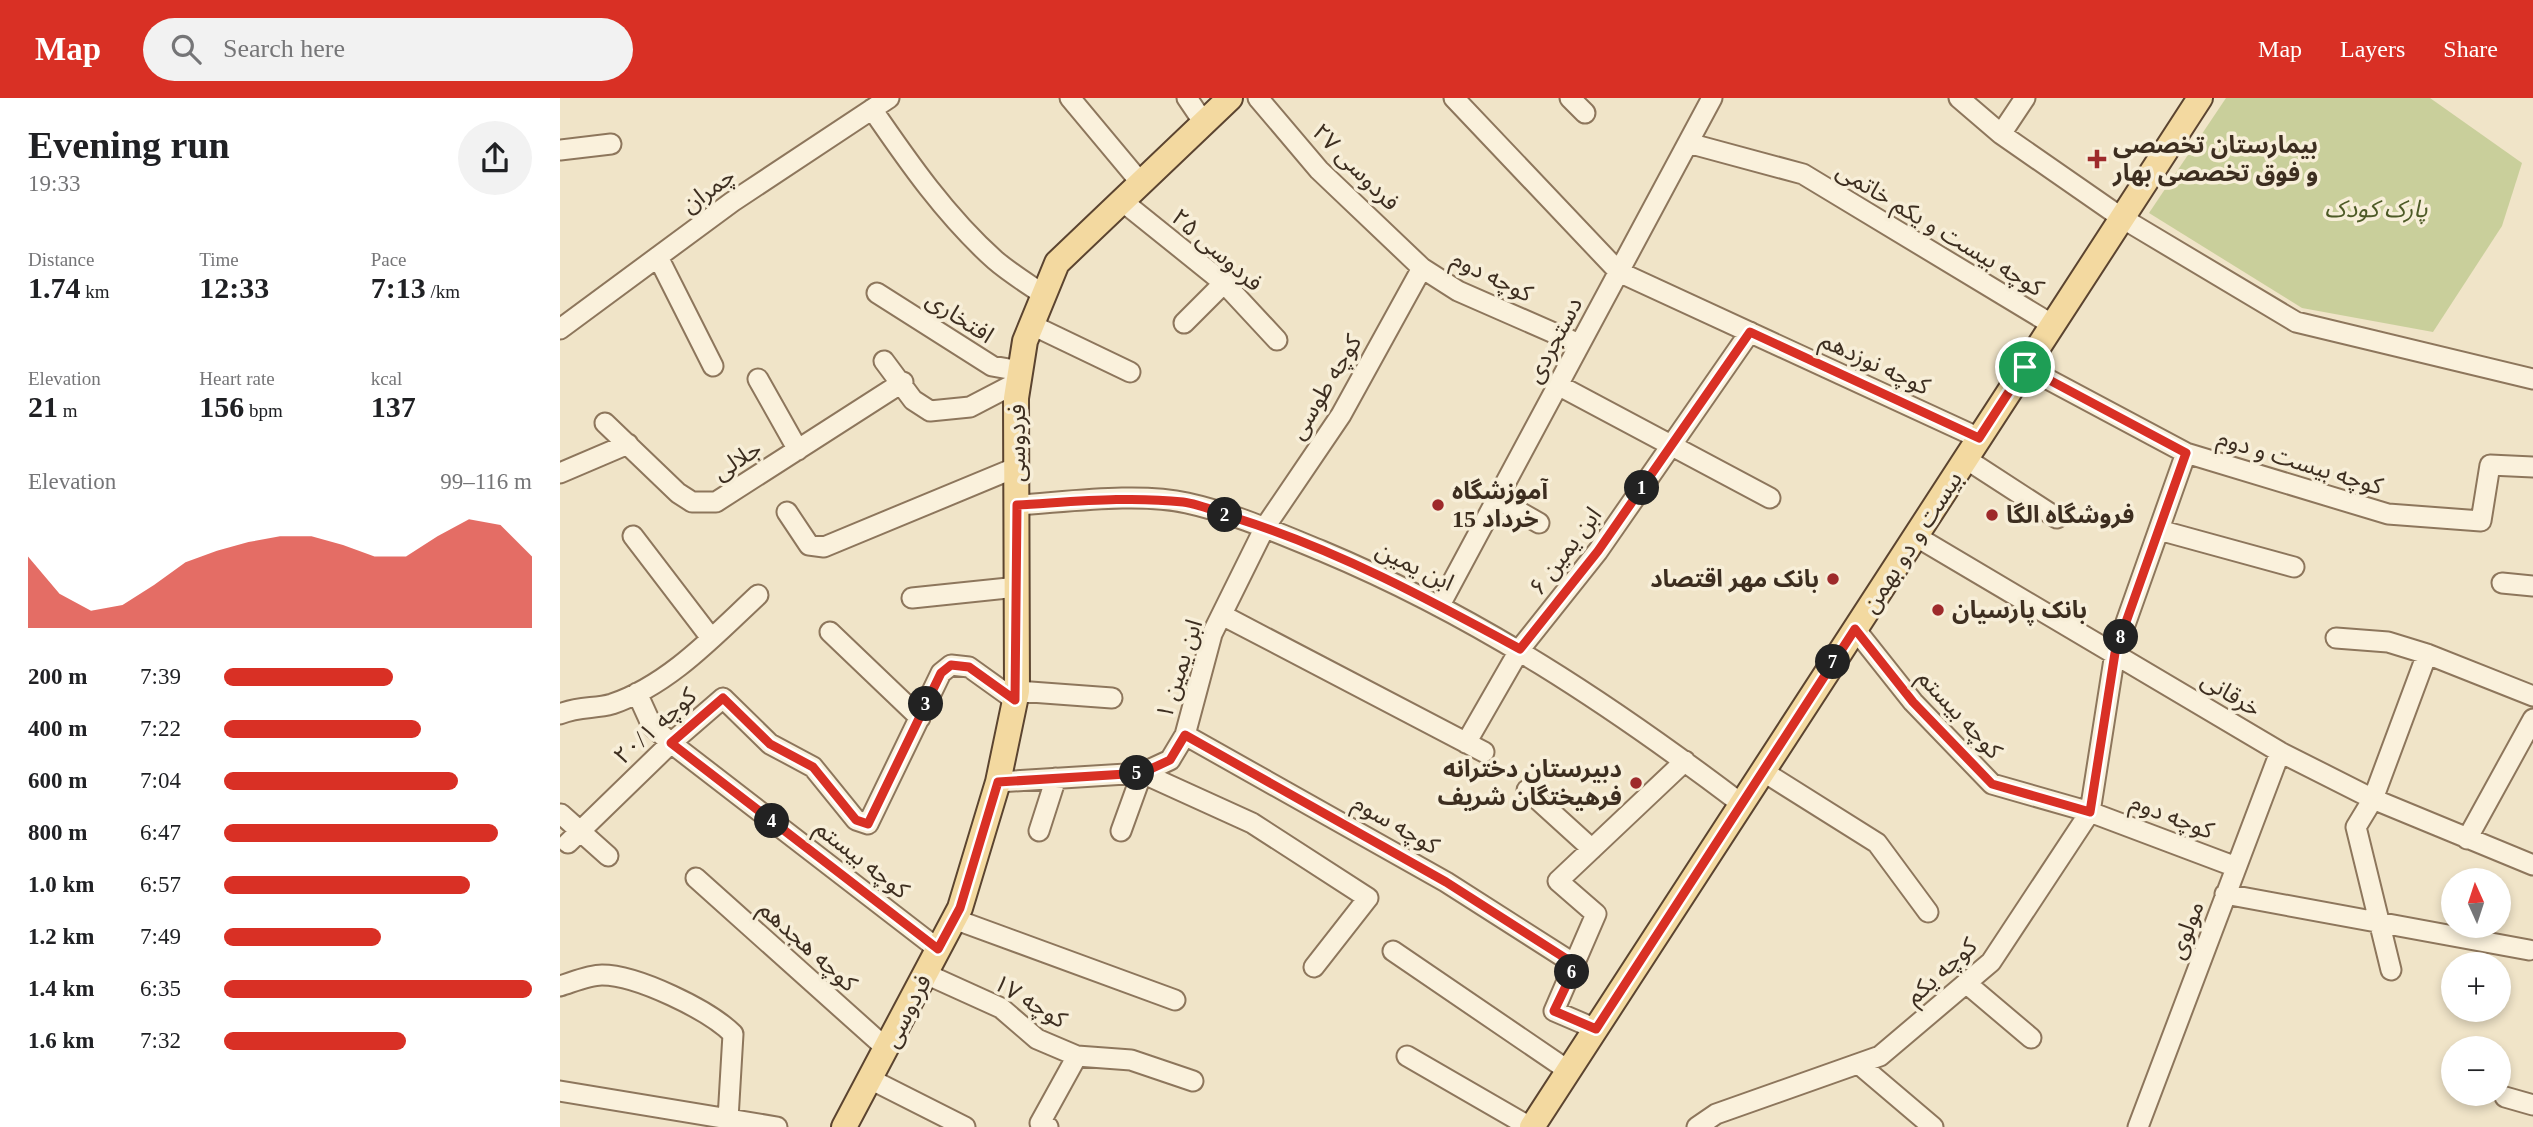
<!DOCTYPE html>
<meta charset="utf-8">
<style>
body{margin:0;font-family:"Times New Roman","Noto Sans Arabic",serif;background:#f2f2f2;color:#202124;height:100vh;display:flex;flex-direction:column;font-size:26px;white-space:nowrap}
*{box-sizing:border-box;margin:0}
p{font-size:23px;color:#757577}
.icon{flex:none;width:38px;height:38px;fill:none;stroke:currentColor;stroke-width:2;stroke-linecap:round;stroke-linejoin:round}
.map{position:relative;flex:1;overflow:hidden}
.side{display:flex;flex-direction:column;background:#fff;width:560px}
.side>*{flex:none}
.needle{width:46px;rotate:357deg}
.tools{position:absolute;left:1881px;top:770px;display:grid;gap:14px}
.tools a{display:grid;place-items:center;width:70px;height:70px;border-radius:50%;background:#fff;box-shadow:0 4px 10px #0003;font-size:35px}
.pin{position:absolute;display:grid;place-items:center;width:60px;height:60px;color:#fff;margin:-30px;border:4px solid #fff;border-radius:50%;box-shadow:0 2px 7px #0007}
.km{position:absolute;width:35px;height:35px;margin:-18px;border-radius:50%;background:#222;color:#fff;font-size:19px;line-height:35px;text-align:center}
.round{display:grid;place-items:center;flex:none;width:74px;height:74px;border-radius:37px;background:#f2f2f2}
.head{display:flex;align-items:center;justify-content:space-between;height:119px;padding:0 28px}
h1{font-size:38px;font-weight:700;line-height:52px}
.stats{display:grid;grid-template-columns:repeat(3,1fr);gap:10px;height:119px;padding:7px 28px}
.stats div{display:grid;align-content:center}
.stats b{font-size:30px;font-weight:700}
.stats small{font-size:19px;font-weight:400}
.stats p{font-size:19px}
.chart{height:196px;padding:14px 28px}
.chart p{display:flex;justify-content:space-between}
.chart svg{width:100%;height:126px;margin-top:7px;fill:#d93025;opacity:.7}
ul{padding:0 28px;list-style:none;font-size:23px}
li{display:grid;grid-template-columns:112px 84px 1fr;align-items:center;height:52px}
li i{height:18px;border-radius:9px;background:#d93025}
header{display:flex;align-items:center;gap:42px;box-sizing:border-box;height:98px;padding:0 35px;background:#d93025;color:#fff}
header strong{font-size:33px}
nav{display:flex;gap:38px;margin-inline-start:auto;font-size:24px}
.search{width:490px;height:63px;background:#f2f2f2;display:flex;align-items:center;gap:18px;box-sizing:border-box;padding:0 24px;border-radius:38px;color:#757577;font-size:26px}
main{display:flex;flex:1;min-height:0}
.map>svg:first-child{display:block}
.green{fill:#c9cf9b}
.lines{fill:none;stroke-linecap:round;stroke-linejoin:round}
.minor-casing{stroke:#8d765c;stroke-width:23}
.major-casing{stroke:#5b4430;stroke-width:28}
.minor{stroke:#faf1dc;stroke-width:19}
.major{stroke:#f3d9a0;stroke-width:24}
.route-casing{stroke:#fff;stroke-width:14}
.route{stroke:#d93025;stroke-width:9}
.poi-dot{fill:#9e2a2b;stroke:#f7eed8;stroke-width:2.5}
.labels{text-anchor:middle;dominant-baseline:central;stroke-width:7;stroke-linejoin:round;paint-order:stroke}
.poi-label{font-size:24px;font-weight:bold;fill:#3d2e20;stroke:#f7eed8;text-anchor:start}
.street-label{font-size:24px;fill:#3d2e20;stroke:#f7eed8}
.park-label{font-size:24px;font-style:italic;fill:#4d5a26;stroke:#f7eed8}
</style>
<header>
<strong>Map</strong>
<div class="search"><svg class="icon" aria-label="search" viewBox="0 0 24 24"><circle cx="10" cy="10" r="6"/><path d="M15 15l6 6"/></svg>Search here</div>
<nav><a>Map</a><a>Layers</a><a>Share</a></nav>
</header>
<main>
<section class="side">
<div class="head"><div><h1>Evening run</h1><p>19:33</p></div><a class="round"><svg class="icon" aria-label="share" viewBox="0 0 24 24"><path d="M12 15V3M7 8l5-5 5 5M5 13v7h14v-7"/></svg></a></div>
<div class="stats">
<div><p>Distance</p><b>1.74<small> km</small></b></div>
<div><p>Time</p><b>12:33</b></div>
<div><p>Pace</p><b>7:13<small> /km</small></b></div>
</div>
<div class="stats">
<div><p>Elevation</p><b>21<small> m</small></b></div>
<div><p>Heart rate</p><b>156<small> bpm</small></b></div>
<div><p>kcal</p><b>137</b></div>
</div>
<div class="chart"><p><span>Elevation</span>99–116 m</p>
<svg viewBox="0 0 160 44" preserveAspectRatio="none"><path d="M0 44V19L10 32L20 38L30 36L40 29L50 21L60 17L70 14L80 12L90 12L100 15L110 19L120 19L130 12L140 6L150 8L160 19V44z"/></svg>
</div>
<ul>
<li><b>200 m</b>7:39<i style="width:55%"></i></li>
<li><b>400 m</b>7:22<i style="width:64%"></i></li>
<li><b>600 m</b>7:04<i style="width:76%"></i></li>
<li><b>800 m</b>6:47<i style="width:89%"></i></li>
<li><b>1.0 km</b>6:57<i style="width:80%"></i></li>
<li><b>1.2 km</b>7:49<i style="width:51%"></i></li>
<li><b>1.4 km</b>6:35<i style="width:100%"></i></li>
<li><b>1.6 km</b>7:32<i style="width:59%"></i></li>
</ul>
</section>
<div class="map">
<svg width="1973" height="1029" viewBox="0 0 1973 1029">
<rect width="100%" height="100%" fill="#f0e4c8"/>
<path class="green" d="M1666,0H1870L1962,65L1942,128L1873,234L1742,210L1589,115Z"/>
<g class="lines">
<defs>
<path id="minor" d="M510,0L581,85
M627,0L644,25
M698,0L759,72L862,170L898,193L1019,246
M894,0L1059,174L1419,340
M1010,0L1025,15
M1399,0L1441,36L1562,120L1736,224L1973,281
M312,11C349,65 386,118 435,162C450,175 468,186 484,197
M1441,36L1465,0
M1128,45L1243,76L1493,227
M0,52L51,46
M562,103L664,185L717,242
M98,159L153,268
M317,195L432,268L460,273
M624,225L664,185
M472,227L570,274
M0,231L172,104L329,0
M324,263L353,302L370,313L410,309L458,284
M1465,269L1626,355L1828,416L1921,423L1930,367L1973,369
M198,281L238,352
M998,287L1210,400
M45,325L118,395L132,404H156L343,284
M1406,361L1497,420
M0,375L68,346
M937,401L979,425
M457,407C507,404 579,394 627,405C673,415 718,435 762,453C917,518 1050,606 1183,707
M227,414L249,447L264,449L457,369
M1599,432L1734,469
M73,438L151,540
M1357,439L1720,654L1813,701L1973,767
M1942,485L1973,488
M352,500L458,489
M880,507L1152,0
M662,517L924,654
M1295,531L1353,604L1432,686L1530,714L1676,769
M270,534L360,620
M1776,540L1828,544L1867,556L1973,598
M457,593L552,600
M77,595L92,628L111,645L378,851
M0,616C19,608 35,611 52,606C109,587 155,537 198,497
M625,637L886,784L1016,867
M906,645L960,551L1038,453L1190,234
M1204,674L1317,745L1368,814
M582,675L692,725L808,800L754,869
M438,684L582,675L610,662L625,637L652,536L705,429L781,317L862,170
M967,692L1032,751
M1,716L48,758
M479,733L496,680
M561,733L582,675
M1907,741L1973,621
M8,745L111,645L163,600L210,646L253,669L296,722L308,726L381,575L391,567L409,569L455,602
M136,780L327,951
M1665,796L1969,852
M394,821L615,902
M833,853L1009,973
M1831,872L1796,729L1813,701L1867,556
M366,876L441,910L477,941L517,958L571,962L633,983
M1406,885L1471,940
M0,888C13,884 29,877 42,877C77,877 149,912 173,936L168,1021
M1036,931L994,913L1036,816L998,783L1125,663
M847,958L970,1029
M1300,967L1373,1029
M310,981L405,1029
M0,993L217,1029
M1945,999L1973,1007
M488,1029L480,1025L517,958
M1137,1029L1156,1016L1320,958L1431,864L1530,714L1555,555L1626,355
M1578,1029L1720,654"/>
<path id="major" d="M284,1029L400,810L438,684L457,593L456,300L465,243L497,165L670,0
M972,1029L1640,0"/>
</defs>
<use href="#minor" class="minor-casing"/>
<use href="#major" class="major-casing"/>
<use href="#minor" class="minor"/>
<use href="#major" class="major"/>
</g>
<g class="lines">
<defs>
<path id="route" d="M1190,234L1419,340L1465,269L1626,355L1555,555L1530,714L1432,686L1353,604L1295,531L1036,931L994,913L1016,867L886,784L625,637L610,662L582,675L438,684L400,810L378,851L111,645L163,600L210,646L253,669L296,722L308,726L381,575L391,567L409,569L455,602L457,407C512,404 568,398 623,404C641,406 661,416 679,421C777,452 870,502 960,551L1038,453Z"/>
</defs>
<use href="#route" class="route-casing"/>
<use href="#route" class="route"/>
</g>
<g class="poi-dot">
<path d="M1533.5 50.5h7v7h7v7h-7v7h-7v-7h-7v-7h7z"/>
<circle cx="878" cy="407" r="7"/>
<circle cx="1432" cy="417" r="7"/>
<circle cx="1273" cy="481" r="7"/>
<circle cx="1378" cy="512" r="7"/>
<circle cx="1076" cy="685" r="7"/>
</g>
<g class="labels">
<g class="poi-label">
<text x="1553" y="47">بیمارستان تخصصی<tspan x="1553" dy="28">و فوق تخصصی بهار</tspan></text>
<text x="892" y="393">آموزشگاه<tspan x="892" dy="28">15 خرداد</tspan></text>
<text x="1446" y="417">فروشگاه الگا</text>
<text x="1259" y="481" text-anchor="end">بانک مهر اقتصاد</text>
<text x="1392" y="512">بانک پارسیان</text>
<text x="1062" y="671" text-anchor="end">دبیرستان دخترانه<tspan x="1062" dy="28">فرهیختگان شریف</tspan></text>
</g>
<g class="street-label">
<text transform="translate(796 69) rotate(45)">فردوسی ۲۷</text>
<text transform="translate(148 92) rotate(-36)">چمران</text>
<text transform="translate(1380 131) rotate(31)">کوچه بیست و یکم خاتمی</text>
<text transform="translate(657 152) rotate(41)">فردوسی ۲۵</text>
<text transform="translate(932 178) rotate(26)">کوچه دوم</text>
<text transform="translate(400 219) rotate(33)">افتخاری</text>
<text transform="translate(994 242) rotate(-62)">دستجردی</text>
<text transform="translate(1315 265) rotate(25)">کوچه نوزدهم</text>
<text transform="translate(765 289) rotate(-59)">کوچه طوسی</text>
<text transform="translate(457 345) rotate(-90)">فردوسی</text>
<text transform="translate(177 362) rotate(-33)">جلالی</text>
<text transform="translate(1740 364) rotate(17)">کوچه بیست و دوم</text>
<text transform="translate(1352 444) rotate(-57)">بیست و دو بهمن</text>
<text transform="translate(1005 453) rotate(-53)">ابن یمین ۶</text>
<text transform="translate(855 468) rotate(26)">ابن یمین</text>
<text transform="translate(619 571) rotate(-72)">ابن یمین ۱</text>
<text transform="translate(1671 596) rotate(31)">خرقانی</text>
<text transform="translate(1400 616) rotate(47)">کوچه بیستم</text>
<text transform="translate(95 628) rotate(-42)">کوچه ۲۰/۱</text>
<text transform="translate(1612 718) rotate(21)">کوچه دوم</text>
<text transform="translate(836 726) rotate(30)">کوچه سوم</text>
<text transform="translate(302 761) rotate(38)">کوچه بیستم</text>
<text transform="translate(1626 832) rotate(-69)">مولوی</text>
<text transform="translate(248 848) rotate(42)">کوچه هجدهم</text>
<text transform="translate(1381 873) rotate(-42)">کوچه یکم</text>
<text transform="translate(470 903) rotate(31)">۱۷ کوچه</text>
<text transform="translate(347 913) rotate(-63)">فردوسی</text>
</g>
<g class="park-label">
<text x="1816" y="111">پارک کودک</text>
</g>
</g>
</svg>
<div class="tools">
<a><svg class="needle" viewBox="-14 -14 28 28"><path d="M0-13l5 13h-10z" fill="#e53935"/><path d="M0 13l5-13h-10z" fill="#757577"/></svg></a>
<a>+</a>
<a>−</a>
</div>
<div class="pin" style="left:1465px;top:269px;background:#1e9e55"><svg class="icon" aria-label="arrive" viewBox="0 0 24 24"><path d="M6 21V4h12l-3 4 3 4H6"/></svg></div>
<b class="km" style="left:1082px;top:390px">1</b>
<b class="km" style="left:665px;top:417px">2</b>
<b class="km" style="left:366px;top:606px">3</b>
<b class="km" style="left:212px;top:723px">4</b>
<b class="km" style="left:577px;top:675px">5</b>
<b class="km" style="left:1012px;top:874px">6</b>
<b class="km" style="left:1273px;top:564px">7</b>
<b class="km" style="left:1561px;top:539px">8</b>
</div>
</main>
